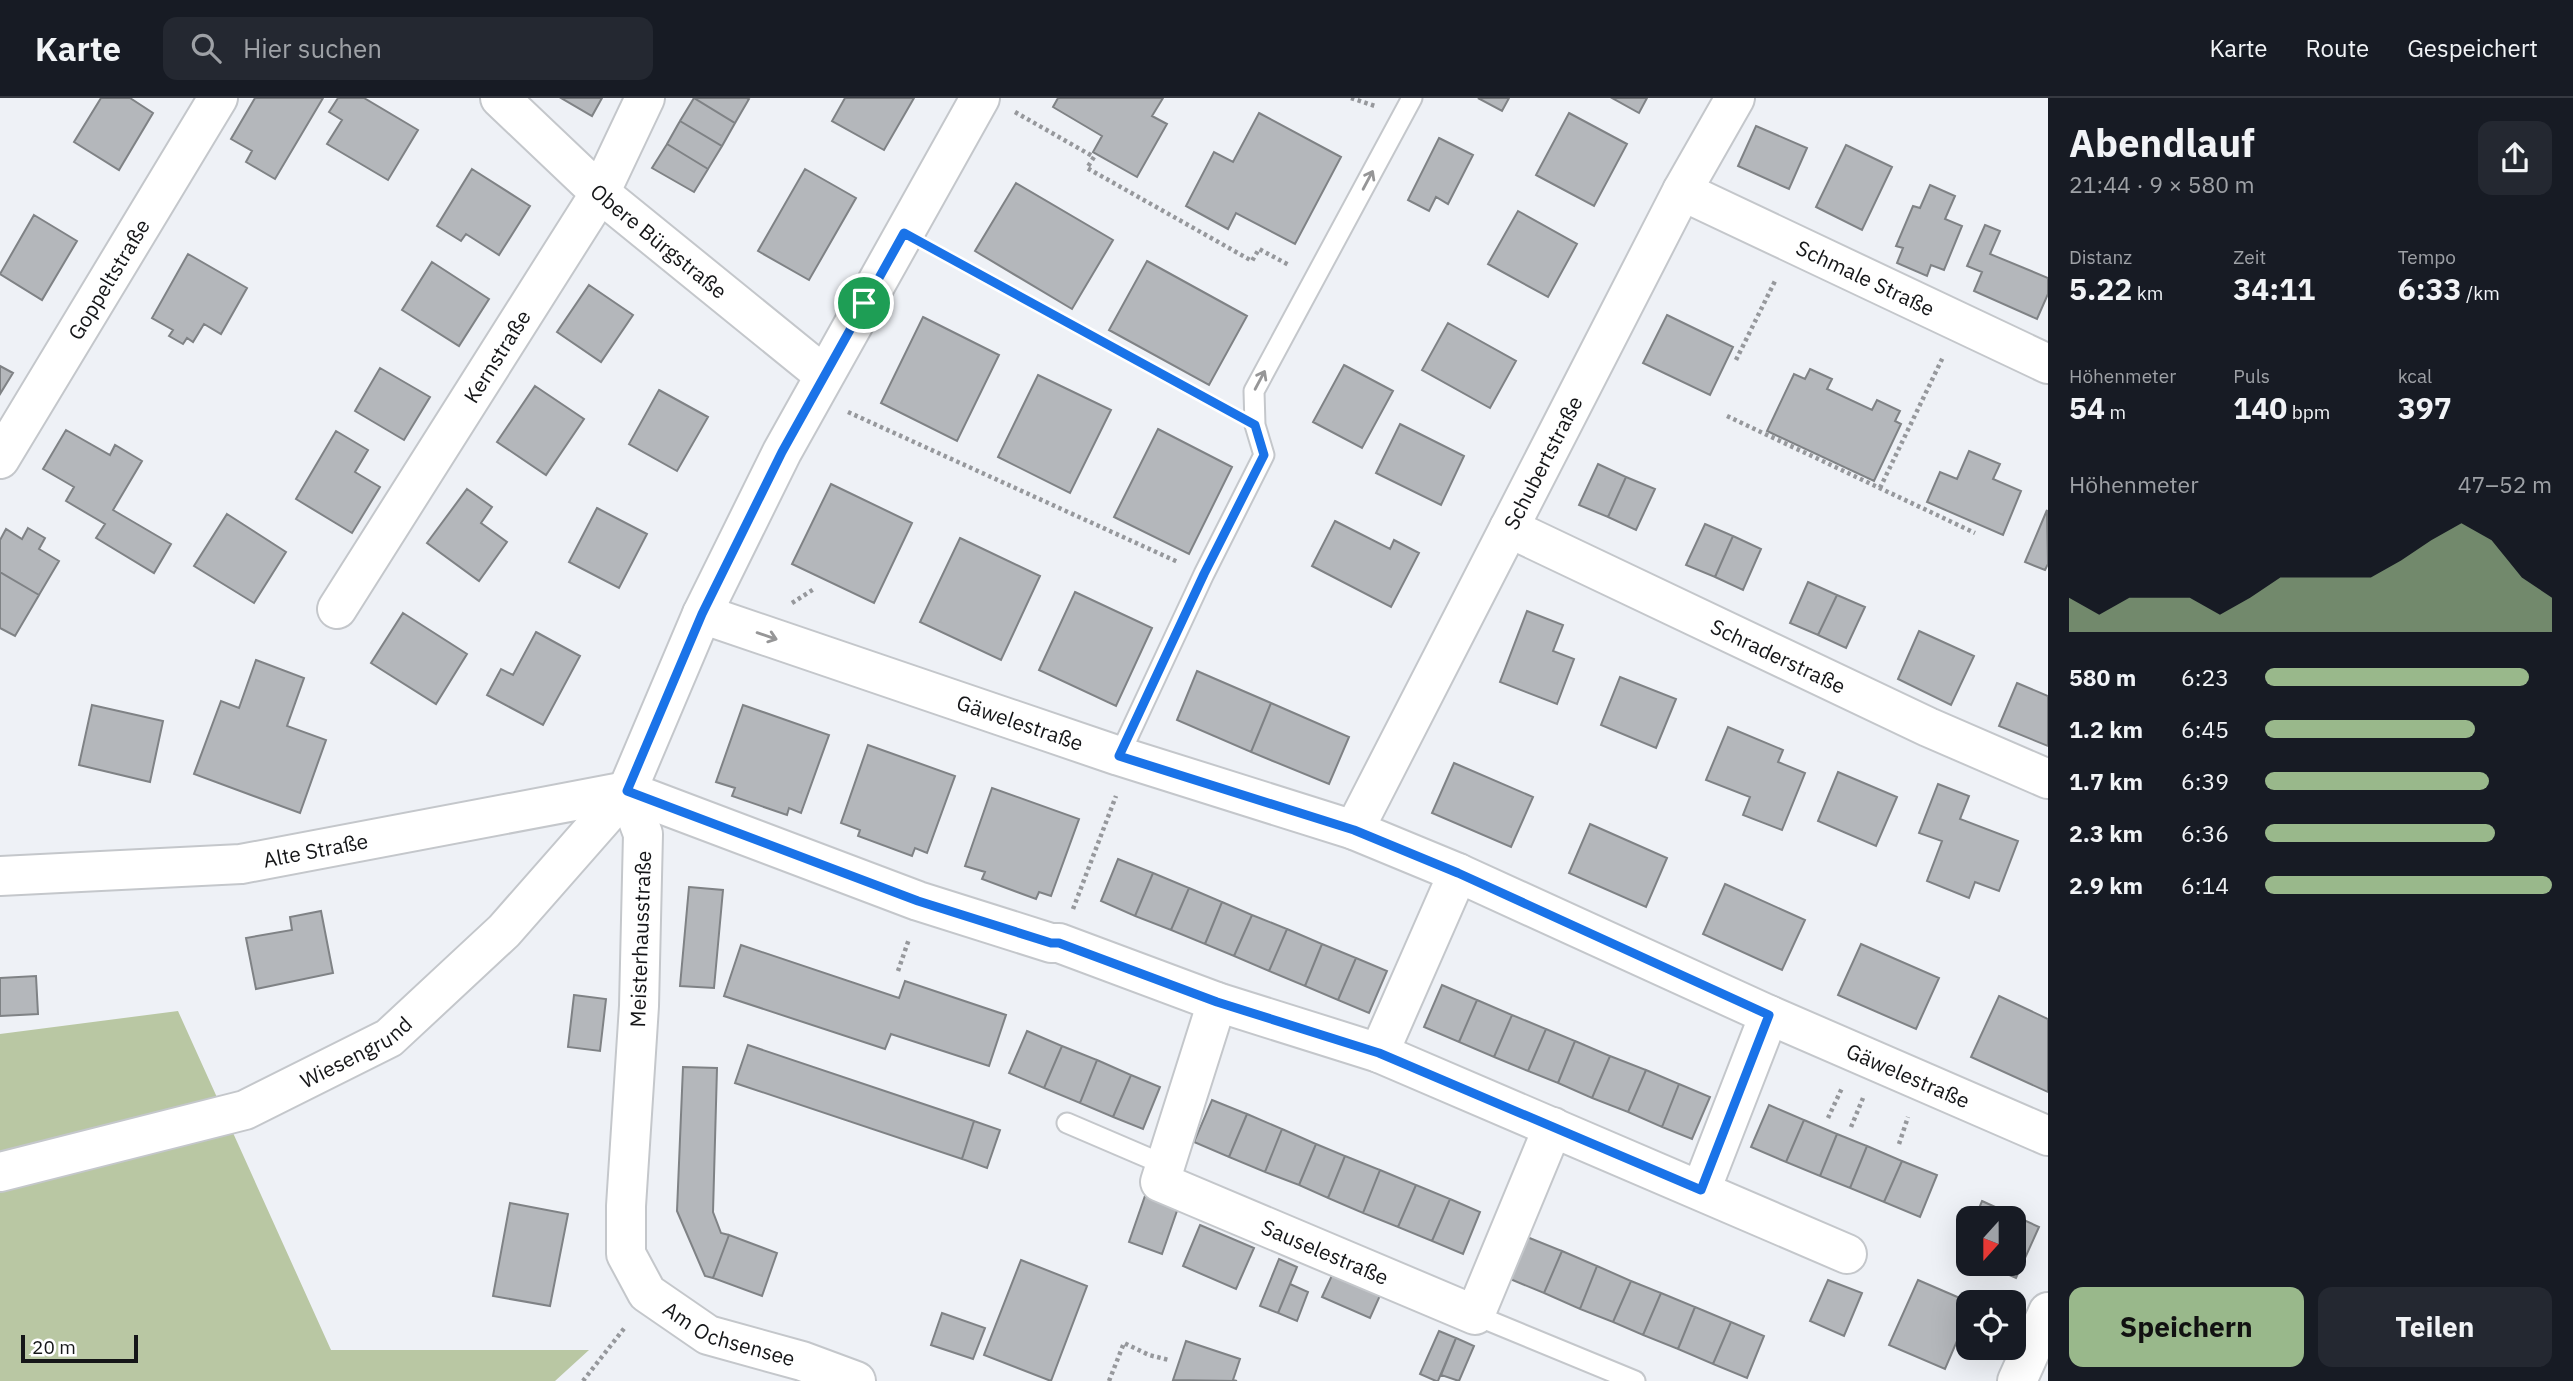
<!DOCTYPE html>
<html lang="de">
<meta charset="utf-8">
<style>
body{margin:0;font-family:"IBM Plex Sans",sans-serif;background:#242831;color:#f1f3f6;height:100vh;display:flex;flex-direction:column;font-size:26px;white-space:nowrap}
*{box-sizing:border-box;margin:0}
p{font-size:23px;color:#9ea1a6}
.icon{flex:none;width:38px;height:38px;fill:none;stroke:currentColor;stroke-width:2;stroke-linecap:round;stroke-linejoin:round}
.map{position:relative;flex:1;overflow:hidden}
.details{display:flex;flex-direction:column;background:#171b24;width:525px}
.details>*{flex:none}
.needle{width:46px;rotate:201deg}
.buttons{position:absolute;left:1956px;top:1108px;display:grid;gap:14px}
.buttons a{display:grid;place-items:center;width:70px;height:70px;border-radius:14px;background:#171b24;box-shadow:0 7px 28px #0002;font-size:35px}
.scale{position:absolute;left:21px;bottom:18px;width:117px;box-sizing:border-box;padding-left:7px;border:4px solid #151618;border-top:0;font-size:19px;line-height:24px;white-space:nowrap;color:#151618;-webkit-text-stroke:5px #fff;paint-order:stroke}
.pin{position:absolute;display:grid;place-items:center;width:60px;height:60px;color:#fff;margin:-30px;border:4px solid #fff;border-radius:50%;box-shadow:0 2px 7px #0007}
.round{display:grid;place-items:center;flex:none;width:74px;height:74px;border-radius:14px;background:#242831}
.headline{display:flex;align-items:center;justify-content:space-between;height:119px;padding:0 21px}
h1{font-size:38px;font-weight:700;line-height:52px}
.stats{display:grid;grid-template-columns:repeat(3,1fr);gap:10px;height:119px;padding:7px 21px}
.stats div{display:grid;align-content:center}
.stats b{font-size:30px;font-weight:700}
.stats small{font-size:19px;font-weight:400}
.stats p{font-size:19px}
.chart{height:196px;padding:14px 21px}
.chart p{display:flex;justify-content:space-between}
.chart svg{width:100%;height:126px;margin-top:7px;fill:#99b88b;opacity:.7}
.action{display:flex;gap:14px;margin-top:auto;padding:14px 21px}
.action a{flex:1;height:80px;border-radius:14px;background:#99b88b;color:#111;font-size:28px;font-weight:700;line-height:80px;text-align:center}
.action a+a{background:#242831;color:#f1f3f6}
ul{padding:0 21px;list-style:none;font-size:23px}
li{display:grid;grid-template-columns:112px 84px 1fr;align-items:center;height:52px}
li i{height:18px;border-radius:9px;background:#99b88b}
header{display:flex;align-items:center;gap:42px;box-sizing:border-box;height:98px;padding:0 35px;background:#171b24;border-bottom:2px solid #363941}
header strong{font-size:33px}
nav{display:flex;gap:38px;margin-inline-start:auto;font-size:24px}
.search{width:490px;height:63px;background:#242831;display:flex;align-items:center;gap:18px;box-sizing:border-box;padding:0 24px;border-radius:14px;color:#9ea1a6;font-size:26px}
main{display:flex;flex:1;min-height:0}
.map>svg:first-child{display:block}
.green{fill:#b9c7a3}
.building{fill:#b4b7bb;stroke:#7f8285;stroke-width:2}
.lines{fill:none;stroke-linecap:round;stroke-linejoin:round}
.service-casing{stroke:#c4c7cb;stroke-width:23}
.minor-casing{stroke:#c4c7cb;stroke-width:42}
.tertiary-casing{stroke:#c4c7cb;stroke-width:42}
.path{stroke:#96989c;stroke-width:4.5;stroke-dasharray:3.5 3.5;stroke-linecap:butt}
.service{stroke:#fff;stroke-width:19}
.minor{stroke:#fff;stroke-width:38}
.tertiary{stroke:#fff;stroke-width:38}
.oneway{stroke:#969697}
.route-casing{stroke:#fff;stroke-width:14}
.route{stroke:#1a73e8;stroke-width:9}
.labels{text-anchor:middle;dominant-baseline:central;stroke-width:7;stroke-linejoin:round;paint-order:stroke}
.street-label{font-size:21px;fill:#151618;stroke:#fff}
</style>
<header>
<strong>Karte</strong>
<div class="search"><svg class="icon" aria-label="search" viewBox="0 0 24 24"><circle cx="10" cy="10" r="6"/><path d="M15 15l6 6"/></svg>Hier suchen</div>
<nav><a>Karte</a><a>Route</a><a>Gespeichert</a></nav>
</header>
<main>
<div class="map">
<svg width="2048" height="1283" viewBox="0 0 2048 1283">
<rect width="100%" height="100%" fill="#eef1f6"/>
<path class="green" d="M178,913L331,1252H589L555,1283H0V936Z"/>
<path class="building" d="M101,0H130L153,15L119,72L74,44Z
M255,0H323L275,81L246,64L252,53L231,41Z
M338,0H364L418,32L388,82L327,46L342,22L329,14Z
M561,0H602L592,18Z
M694,0H747L749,1L735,25Z
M694,0L735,25L722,48L680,23Z
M845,0H914L884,52L832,23Z
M1058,0H1163L1152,18L1167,26L1137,79L1093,54L1102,38L1053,9Z
M1478,0H1509L1502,13Z
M1612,0H1647L1639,15Z
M1259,15L1341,59L1295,146L1236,115L1228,131L1186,108L1214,54L1233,64Z
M1569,15L1627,46L1594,108L1536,77Z
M680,23L722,48L708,71L667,46Z
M1756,28L1807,50L1789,91L1738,68Z
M1439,40L1473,57L1448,106L1436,99L1429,113L1408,102Z
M667,46L708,71L694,94L652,70Z
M1846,47L1892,69L1862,132L1816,109Z
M472,71L530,108L499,157L466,136L461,143L437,128Z
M805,71L856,100L809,182L758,153Z
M1016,85L1113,142L1072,211L975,153Z
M1930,87L1955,98L1945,121L1962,128L1944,172L1931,167L1927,178L1897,165L1903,150L1896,148L1913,108L1920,110Z
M1518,113L1577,146L1548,199L1488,166Z
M34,117L77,143L42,202L0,176Z
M1985,127L2000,133L1990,156L2048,180V196L2037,221L1974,193L1982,174L1967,168Z
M188,156L247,190L221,236L204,226L193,244L187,240L183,246L169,238L173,232L152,220Z
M1147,163L1247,218L1209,287L1109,232Z
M432,164L489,201L459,248L402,212Z
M589,187L633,217L601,264L557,234Z
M1667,217L1733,249L1710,297L1643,265Z
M923,219L999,257L957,343L881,305Z
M1448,225L1516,263L1490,310L1422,272Z
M1344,267L1393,293L1362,350L1313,324Z
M0,268L13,275L0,296Z
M380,270L430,299L404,342L355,313Z
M1810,271L1832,281L1827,291L1872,312L1877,302L1900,313L1895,323L1901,326L1874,383L1767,333L1794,276L1805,281Z
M1038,277L1111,312L1070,395L998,359Z
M535,288L584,321L546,377L497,344Z
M659,292L708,319L677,373L629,346Z
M1400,326L1464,358L1441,407L1376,375Z
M1158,331L1232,369L1189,456L1114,419Z
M66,332L110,357L115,347L142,363L113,412L171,446L154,475L96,440L105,426L66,403L74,389L43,371Z
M336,333L368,352L355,374L380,389L352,435L296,401Z
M1969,353L2000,366L1993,381L2021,393L2003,437L1927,404L1940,374L1957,381Z
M1598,366L1626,379L1608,419L1579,407Z
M1626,379L1655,391L1636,432L1608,419Z
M831,386L912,425L874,505L792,466Z
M467,391L492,409L481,425L507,444L479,483L427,445Z
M597,410L647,436L619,490L569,464Z
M2047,412L2048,466L2045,472L2025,464Z
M227,416L286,454L254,505L194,468Z
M1335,423L1390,451L1394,442L1419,455L1391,509L1312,468Z
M1705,426L1733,438L1715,479L1686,467Z
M28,430L45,440L39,451L59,463L39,497L0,474V442L6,431L22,441Z
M1733,438L1761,451L1743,492L1715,479Z
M960,440L1040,478L1001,562L920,524Z
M0,474L39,497L15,538L0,530Z
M1808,484L1837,497L1818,537L1790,525Z
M1075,494L1152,530L1116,608L1039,572Z
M1837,497L1865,509L1846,550L1818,537Z
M1527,513L1563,527L1553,553L1574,561L1557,606L1500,584Z
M403,515L467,556L436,606L371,565Z
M1919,533L1974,558L1951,607L1898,581Z
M536,534L580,558L543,627L487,597L501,571L513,577Z
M256,562L304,580L287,628L326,642L300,715L194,676L221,603L239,610Z
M1197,573L1271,605L1251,654L1177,622Z
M1620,579L1676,601L1656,650L1601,627Z
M2017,585L2048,598V648L1999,628Z
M1271,605L1349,639L1329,686L1251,654Z
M92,607L163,623L150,684L79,667Z
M743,607L829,637L801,715L789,710L787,717L732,698L735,690L716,684Z
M1728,629L1783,652L1778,664L1805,675L1782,732L1743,717L1750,699L1706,682Z
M868,647L955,678L927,755L915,750L912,758L858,738L860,732L841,725Z
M1454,665L1533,699L1511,749L1432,715Z
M1838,674L1897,699L1876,748L1818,723Z
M1938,686L1969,698L1960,721L2018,743L1999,793L1975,784L1969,800L1927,783L1942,743L1919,735Z
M992,690L1079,721L1051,798L1039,794L1036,801L982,781L985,774L965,768Z
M1590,726L1667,760L1646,809L1569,775Z
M1118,761L1153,775L1135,818L1101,803Z
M1153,775L1189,790L1171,832L1135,818Z
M1725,786L1805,822L1782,872L1703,836Z
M689,789L723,792L714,890L680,888Z
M1189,790L1222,804L1205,846L1171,832Z
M1222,804L1252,817L1234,858L1205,846Z
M321,813L333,875L256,891L246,840L292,832L290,819Z
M1252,817L1287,831L1269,873L1234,858Z
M1287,831L1322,846L1305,888L1269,873Z
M1322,846L1356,860L1338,902L1305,888Z
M1861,846L1939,880L1916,931L1838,897Z
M741,847L899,900L905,883L1006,917L989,968L891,936L885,951L724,898Z
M1356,860L1387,873L1369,915L1338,902Z
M36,878L38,916L0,918V880Z
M1442,887L1477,902L1459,944L1424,929Z
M574,897L606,901L600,953L568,949Z
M1999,898L2048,921V994L1971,959Z
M1477,902L1512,917L1494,959L1459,944Z
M1512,917L1546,931L1528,973L1494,959Z
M1546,931L1575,943L1558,985L1528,973Z
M1027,933L1062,948L1044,990L1009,975Z
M1575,943L1610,958L1592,1000L1558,985Z
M748,947L974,1023L962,1061L735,985Z
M1062,948L1097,962L1080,1005L1044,990Z
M1610,958L1646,972L1628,1014L1592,1000Z
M1097,962L1131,977L1113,1019L1080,1005Z
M683,969L717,970L713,1114L721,1135L729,1137L713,1180L705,1178L677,1113Z
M1646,972L1679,986L1662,1029L1628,1014Z
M1131,977L1160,989L1143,1031L1113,1019Z
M1679,986L1710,999L1692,1041L1662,1029Z
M1212,1002L1247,1016L1229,1059L1194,1044Z
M1769,1007L1804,1022L1786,1064L1751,1049Z
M1247,1016L1282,1031L1265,1074L1229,1059Z
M1804,1022L1837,1036L1820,1078L1786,1064Z
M974,1023L1000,1032L987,1070L962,1061Z
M1282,1031L1316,1046L1299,1087L1265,1074Z
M1837,1036L1867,1048L1850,1090L1820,1078Z
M1316,1046L1345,1058L1328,1100L1299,1087Z
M1867,1048L1902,1063L1884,1104L1850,1090Z
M1345,1058L1380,1072L1363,1115L1328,1100Z
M1902,1063L1937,1077L1920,1119L1884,1104Z
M1380,1072L1416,1087L1398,1129L1363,1115Z
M1416,1087L1450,1101L1432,1143L1398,1129Z
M1146,1095L1179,1107L1162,1156L1129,1144Z
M1450,1101L1480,1114L1463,1156L1432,1143Z
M1982,1103L2039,1129L2016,1180L1984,1166H2014V1120H1975Z
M510,1105L568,1116L550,1208L493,1198Z
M1200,1127L1254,1150L1236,1191L1183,1168Z
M729,1137L777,1155L762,1198L713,1180Z
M1527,1139L1562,1153L1544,1195L1510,1181Z
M1562,1153L1597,1168L1580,1211L1544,1195Z
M1279,1161L1297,1169L1278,1215L1260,1208Z
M1021,1162L1087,1188L1051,1283L984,1257Z
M1597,1168L1631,1183L1613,1224L1580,1211Z
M1335,1171L1382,1193L1370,1220L1322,1199Z
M1828,1182L1862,1195L1844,1238L1810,1223Z
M1918,1182L1969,1204V1215L1945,1271L1889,1247Z
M1631,1183L1661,1195L1643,1237L1613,1224Z
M1290,1186L1308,1194L1297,1223L1278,1215Z
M1661,1195L1695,1209L1678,1251L1643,1237Z
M1695,1209L1731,1224L1713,1266L1678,1251Z
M942,1215L985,1230L973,1261L931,1247Z
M1731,1224L1764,1238L1747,1280L1713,1266Z
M1439,1233L1456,1240L1438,1283H1436L1420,1276Z
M1456,1240L1474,1248L1459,1283L1441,1277Z
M1186,1243L1240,1261L1233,1282L1237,1283L1173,1282Z"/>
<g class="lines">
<defs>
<path id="service" d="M1119,658L1204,476L1264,357L1255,327L1254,293L1412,0
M1067,1025L1165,1067
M1475,1217L1635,1283"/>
<g id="minor">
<path id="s1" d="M500,0L600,95L824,277"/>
<path id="s2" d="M1682,93L2048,266"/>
<path id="s3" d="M0,361L218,0"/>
<path id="s4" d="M1509,430L1928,629L2048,681"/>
<path id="s5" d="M337,511L600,95L645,0"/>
<path id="s6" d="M702,516L1119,658L1354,732L1458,775L1769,917L2048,1038"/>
<path d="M627,693L918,803L1051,845H1059L1217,904L1379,955L1847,1156"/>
<path id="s7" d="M627,693L643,736L639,908L626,1108V1156L647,1195L708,1237L802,1263L856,1283"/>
<path id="s8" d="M1354,732L1682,93L1735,0"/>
<path id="s9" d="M0,778L241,766L627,693"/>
<path id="s10" d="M1217,904L1160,1084L1475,1217L1553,1029"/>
<path d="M1379,955L1458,775"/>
<path d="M1701,1092L1769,917"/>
<path d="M2017,1283L2048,1214"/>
</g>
<g id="tertiary">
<path id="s11" d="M0,1074L245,1012L389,940L504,833L627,693L702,516L782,354L980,0"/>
</g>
</defs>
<use href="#service" class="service-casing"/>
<use href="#minor" class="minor-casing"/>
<use href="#tertiary" class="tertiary-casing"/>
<path class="path" d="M1351,0L1375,8
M1015,14L1094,59L1087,70L1252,163L1259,151L1289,167
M940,154L1227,311
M1736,262L1776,181
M848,314L1178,464
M1727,318L1975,435
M1880,390L1943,259
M792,505L814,491
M1073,811L1116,698
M898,873L909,841
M1828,1020L1842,990
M1851,1029L1863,1000
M1899,1046L1908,1019
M583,1283L626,1228
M1109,1283L1124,1245L1149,1257L1169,1262"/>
<use href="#service" class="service"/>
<use href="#minor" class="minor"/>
<use href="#tertiary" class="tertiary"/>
</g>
<defs><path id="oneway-shaft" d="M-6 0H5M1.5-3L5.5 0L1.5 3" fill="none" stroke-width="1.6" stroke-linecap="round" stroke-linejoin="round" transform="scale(1.75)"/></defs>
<g class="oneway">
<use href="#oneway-shaft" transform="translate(1368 82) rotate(-62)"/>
<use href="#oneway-shaft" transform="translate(1260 282) rotate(-62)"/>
<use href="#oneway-shaft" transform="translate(767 538) rotate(19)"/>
</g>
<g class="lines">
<defs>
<path id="route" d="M904,135L1255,327L1264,357L1204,476L1119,658L1354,732L1458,775L1769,917L1701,1092L1379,955L1217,904L1059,845H1051L918,803L627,693L702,516L782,354Z"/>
</defs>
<use href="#route" class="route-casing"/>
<use href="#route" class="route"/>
</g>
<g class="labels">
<g class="street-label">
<text stroke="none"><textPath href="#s1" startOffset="214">Obere Bürgstraße</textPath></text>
<text stroke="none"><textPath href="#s2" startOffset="203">Schmale Straße</textPath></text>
<text stroke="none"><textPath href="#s3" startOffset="210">Goppeltstraße</textPath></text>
<text stroke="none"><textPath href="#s5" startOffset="299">Kernstraße</textPath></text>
<text stroke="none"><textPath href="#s8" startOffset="413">Schubertstraße</textPath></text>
<text stroke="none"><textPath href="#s4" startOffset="298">Schraderstraße</textPath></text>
<text stroke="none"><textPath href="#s6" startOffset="336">Gäwelestraße</textPath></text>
<text stroke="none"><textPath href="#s9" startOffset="317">Alte Straße</textPath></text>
<text transform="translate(640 841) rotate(-88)">Meisterhausstraße</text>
<text stroke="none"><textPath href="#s11" startOffset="378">Wiesengrund</textPath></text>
<text stroke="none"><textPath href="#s6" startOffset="1293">Gäwelestraße</textPath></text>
<text stroke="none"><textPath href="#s10" startOffset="368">Sauselestraße</textPath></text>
<text stroke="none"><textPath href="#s7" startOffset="604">Am Ochsensee</textPath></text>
</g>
</g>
</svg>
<div class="buttons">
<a><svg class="needle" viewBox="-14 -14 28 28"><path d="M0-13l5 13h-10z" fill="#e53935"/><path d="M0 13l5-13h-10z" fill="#9ea1a6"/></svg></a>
<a><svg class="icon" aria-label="locate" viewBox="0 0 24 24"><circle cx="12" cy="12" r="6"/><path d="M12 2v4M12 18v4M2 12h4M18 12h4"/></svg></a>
</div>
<div class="scale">20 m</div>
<div class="pin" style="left:864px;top:205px;background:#1e9e55"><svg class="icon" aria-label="arrive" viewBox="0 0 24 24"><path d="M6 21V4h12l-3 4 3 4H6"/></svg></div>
</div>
<section class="details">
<div class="headline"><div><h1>Abendlauf</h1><p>21:44 · 9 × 580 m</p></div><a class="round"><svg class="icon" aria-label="share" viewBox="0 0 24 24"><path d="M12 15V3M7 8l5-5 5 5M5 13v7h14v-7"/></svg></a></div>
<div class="stats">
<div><p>Distanz</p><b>5.22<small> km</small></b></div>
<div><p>Zeit</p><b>34:11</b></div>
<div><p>Tempo</p><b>6:33<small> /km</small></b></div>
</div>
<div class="stats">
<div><p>Höhenmeter</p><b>54<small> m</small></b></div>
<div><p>Puls</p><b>140<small> bpm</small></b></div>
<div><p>kcal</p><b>397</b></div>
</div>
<div class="chart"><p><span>Höhenmeter</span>47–52 m</p>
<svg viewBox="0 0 160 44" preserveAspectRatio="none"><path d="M0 44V32L10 38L20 32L30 32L40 32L50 38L60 32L70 25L80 25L90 25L100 25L110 19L120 12L130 6L140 12L150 25L160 32V44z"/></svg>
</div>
<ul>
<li><b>580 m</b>6:23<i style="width:92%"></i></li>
<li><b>1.2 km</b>6:45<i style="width:73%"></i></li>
<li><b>1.7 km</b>6:39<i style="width:78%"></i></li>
<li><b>2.3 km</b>6:36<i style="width:80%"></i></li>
<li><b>2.9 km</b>6:14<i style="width:100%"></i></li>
</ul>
<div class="action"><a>Speichern</a><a>Teilen</a></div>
</section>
</main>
